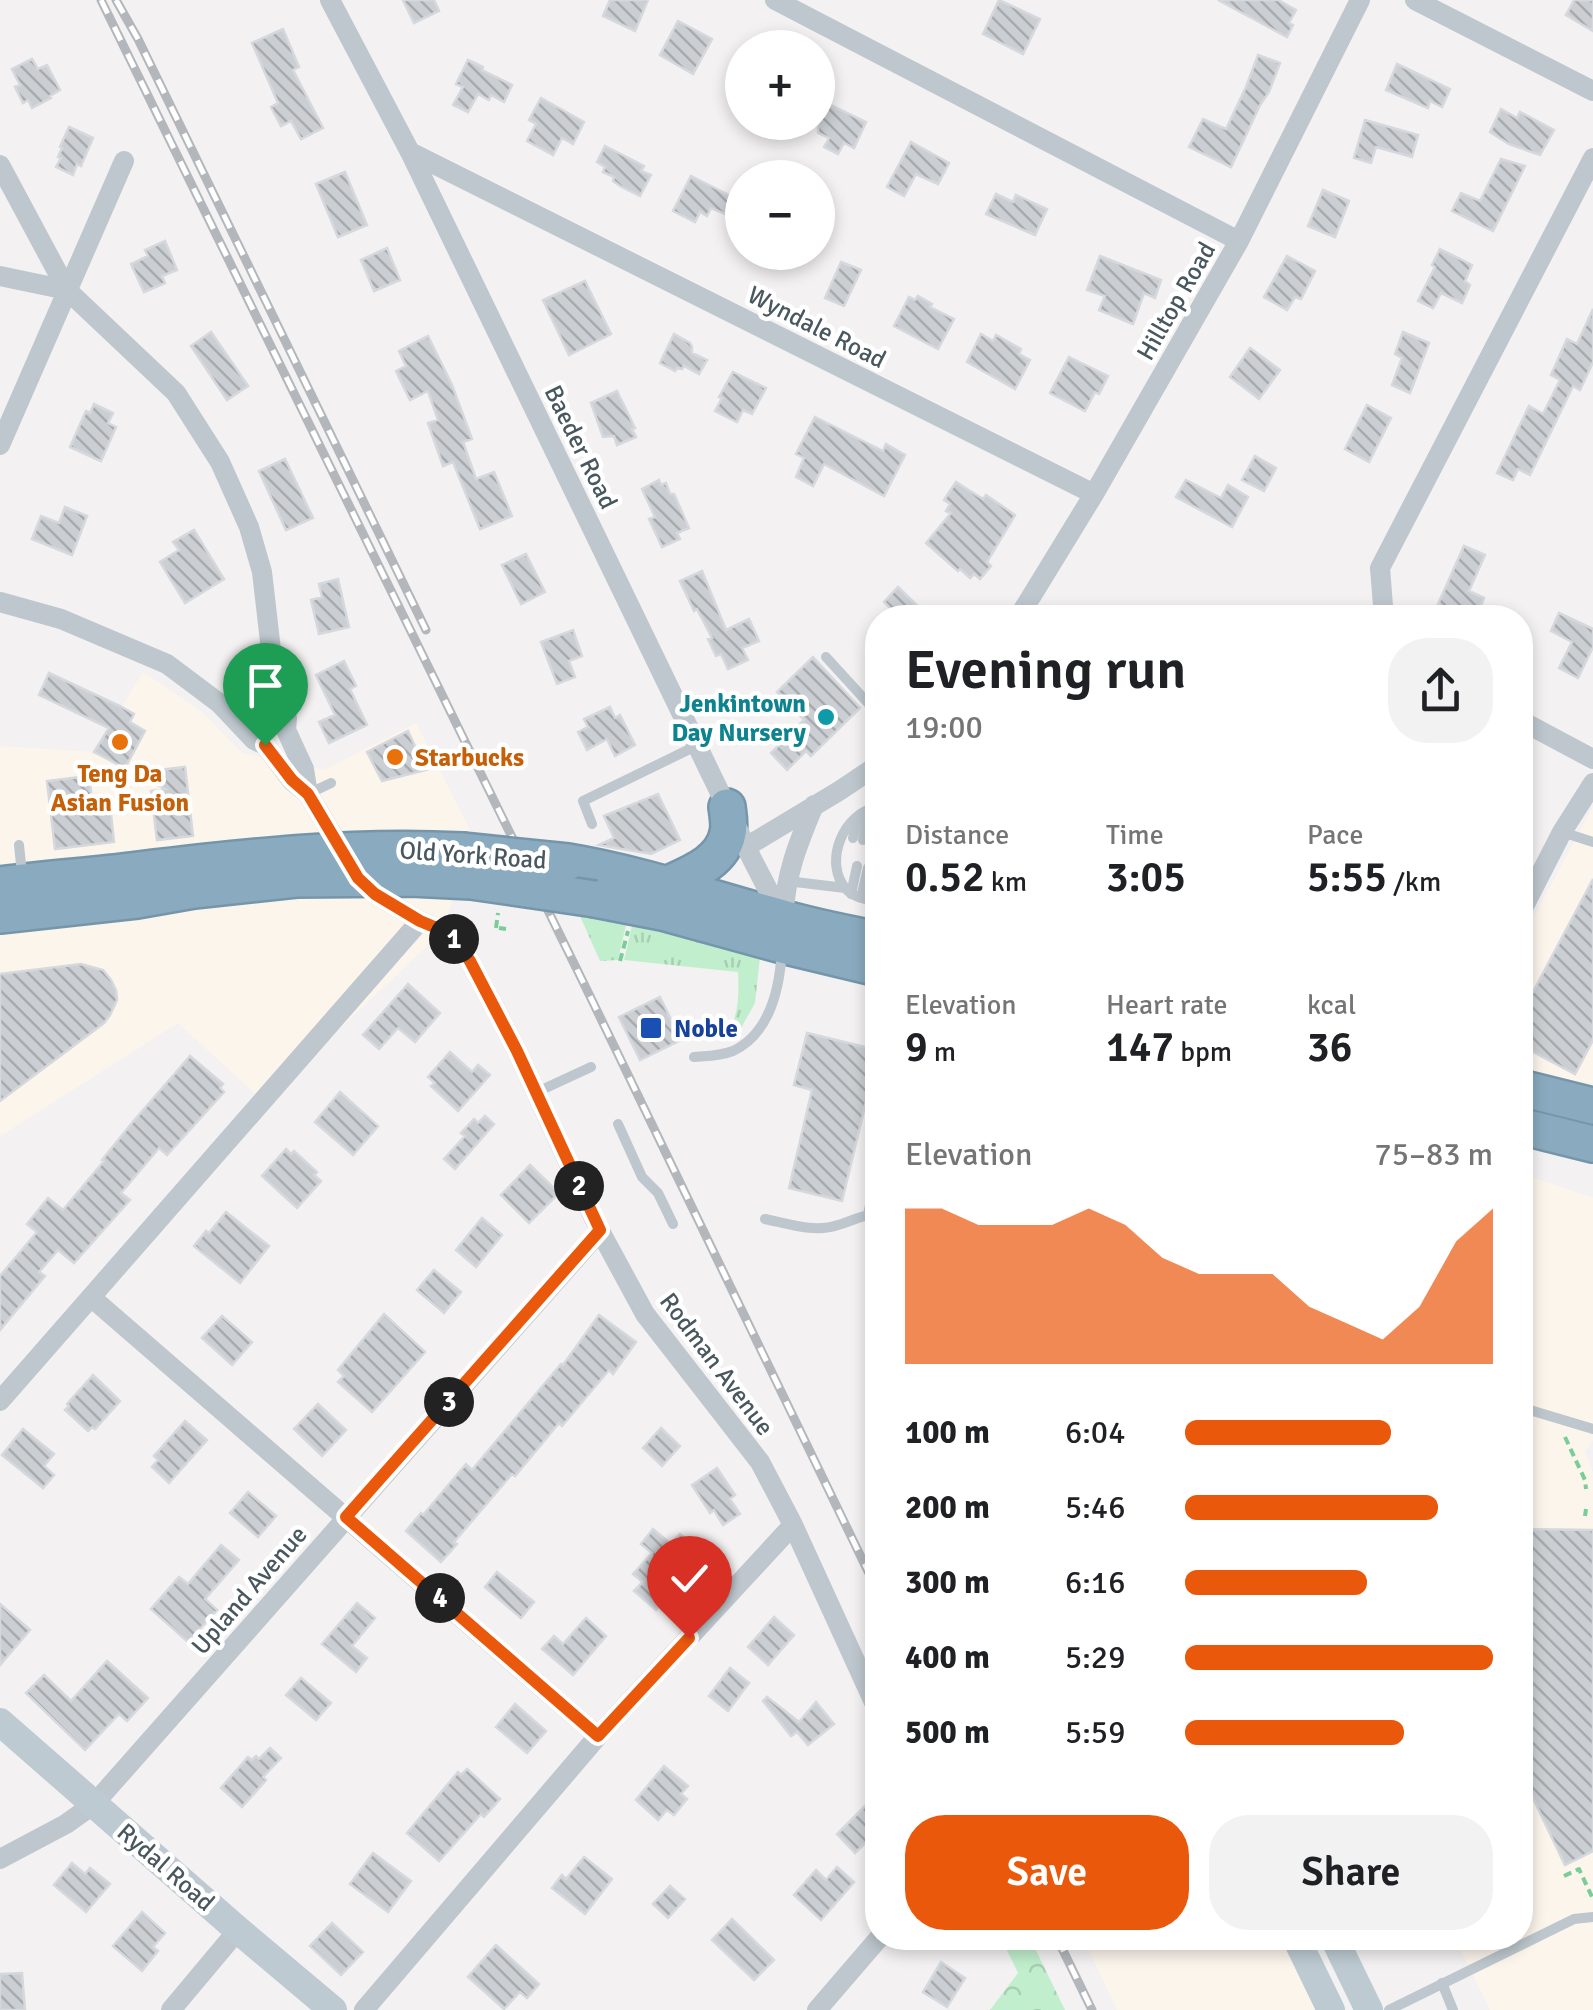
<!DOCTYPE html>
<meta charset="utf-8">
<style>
body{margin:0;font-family:Signika,sans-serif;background:#f2f2f2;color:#202124;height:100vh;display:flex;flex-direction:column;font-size:38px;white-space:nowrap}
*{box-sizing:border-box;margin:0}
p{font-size:32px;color:#757577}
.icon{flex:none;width:55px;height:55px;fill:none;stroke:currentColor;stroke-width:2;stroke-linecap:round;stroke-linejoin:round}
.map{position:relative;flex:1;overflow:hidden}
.drawer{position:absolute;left:865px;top:605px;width:668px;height:1345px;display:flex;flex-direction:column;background:#fff;border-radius:40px;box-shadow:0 5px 15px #0003}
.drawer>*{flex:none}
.buttons{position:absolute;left:725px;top:30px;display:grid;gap:20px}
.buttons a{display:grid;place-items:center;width:110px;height:110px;border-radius:50%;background:#fff;box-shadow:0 5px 15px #0003;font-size:50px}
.pin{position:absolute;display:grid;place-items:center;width:85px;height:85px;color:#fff;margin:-102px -42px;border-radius:50% 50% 50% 0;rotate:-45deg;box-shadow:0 0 10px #0007}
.pin .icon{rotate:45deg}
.km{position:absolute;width:50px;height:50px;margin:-25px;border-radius:50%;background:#222;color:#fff;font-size:28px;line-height:50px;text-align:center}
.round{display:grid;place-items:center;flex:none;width:105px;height:105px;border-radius:40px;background:#f2f2f2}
.head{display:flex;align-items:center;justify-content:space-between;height:170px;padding:0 40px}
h1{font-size:55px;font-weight:600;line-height:75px}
.figures{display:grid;grid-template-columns:repeat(3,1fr);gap:15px;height:170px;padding:10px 40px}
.figures div{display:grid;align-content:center}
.figures b{font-size:42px;font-weight:600}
.figures small{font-size:28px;font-weight:400}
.figures p{font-size:28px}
.chart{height:280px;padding:20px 40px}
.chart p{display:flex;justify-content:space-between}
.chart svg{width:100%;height:180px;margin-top:10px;fill:#ea580c;opacity:.7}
.action{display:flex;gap:20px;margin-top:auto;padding:20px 40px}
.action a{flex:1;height:115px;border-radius:40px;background:#ea580c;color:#fff;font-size:40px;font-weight:600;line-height:115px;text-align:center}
.action a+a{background:#f2f2f2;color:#202124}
ul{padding:0 40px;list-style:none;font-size:32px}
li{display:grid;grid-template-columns:160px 120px 1fr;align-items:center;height:75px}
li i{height:25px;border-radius:12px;background:#ea580c}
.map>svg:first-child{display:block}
.commercial{fill:#fcf5ec}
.grass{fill:url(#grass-tufts)}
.forest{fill:url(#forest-crowns)}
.building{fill:url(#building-back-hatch);stroke:#d5d8dc;stroke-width:2.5}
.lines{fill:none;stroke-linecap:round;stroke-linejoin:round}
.highway-casing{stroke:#7596aa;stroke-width:40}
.path{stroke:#79cd98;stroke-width:4;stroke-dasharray:8 5;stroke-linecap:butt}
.lane{stroke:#bdc7cd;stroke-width:10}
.street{stroke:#bdc7cd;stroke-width:20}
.secondary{stroke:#bdcad2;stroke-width:28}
.highway{stroke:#8aaabf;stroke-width:35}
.rail-casing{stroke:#b3b7bb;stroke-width:9}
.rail{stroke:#fff;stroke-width:5;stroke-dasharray:15;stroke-linecap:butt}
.highway-bridge-casing{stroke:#7596aa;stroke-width:40;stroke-linecap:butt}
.highway-bridge{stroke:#8aaabf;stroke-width:35}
.route-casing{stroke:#fff;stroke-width:20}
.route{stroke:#ea580c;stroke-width:12}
.culture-dot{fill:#0f9aa8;stroke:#fff;stroke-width:4}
.food-dot{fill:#e8710a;stroke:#fff;stroke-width:4}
.transit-dot{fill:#1a4fb4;stroke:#fff;stroke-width:4}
.labels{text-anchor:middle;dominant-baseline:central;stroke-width:9;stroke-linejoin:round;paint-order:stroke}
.street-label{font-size:25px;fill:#49575e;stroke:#fff}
.culture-label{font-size:25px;font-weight:bold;fill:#0d838f;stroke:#fff;text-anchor:end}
.food-label{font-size:25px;font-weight:bold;fill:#c56008;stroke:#fff;text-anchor:start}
.transit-label{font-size:25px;font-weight:bold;fill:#164399;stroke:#fff;text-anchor:start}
</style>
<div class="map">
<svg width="1593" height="2010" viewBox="0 0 1593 2010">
<defs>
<pattern id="grass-tufts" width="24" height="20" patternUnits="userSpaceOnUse" patternTransform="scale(2.5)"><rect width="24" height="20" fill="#c1efcd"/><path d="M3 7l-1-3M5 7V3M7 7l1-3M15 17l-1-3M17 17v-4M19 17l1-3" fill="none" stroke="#a7cfb2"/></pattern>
<pattern id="forest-crowns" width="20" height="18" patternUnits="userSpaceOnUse" patternTransform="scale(2.5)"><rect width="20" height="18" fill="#c1efcd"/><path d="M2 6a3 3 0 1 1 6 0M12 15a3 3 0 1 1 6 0" fill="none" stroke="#a7cfb2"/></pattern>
<pattern id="building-back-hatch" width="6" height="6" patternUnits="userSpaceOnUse" patternTransform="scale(2.5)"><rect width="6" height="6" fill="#cbcfd3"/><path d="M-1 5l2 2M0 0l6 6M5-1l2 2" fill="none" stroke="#a7abae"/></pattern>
</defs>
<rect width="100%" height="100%" fill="#f3f1f1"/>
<path class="commercial" d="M143,672L201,711L242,753L324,770L416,723L472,834L443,931L263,1101L178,1023L0,1136V746L94,752Z
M1593,807V1092L1520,1076V934L1524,935Z
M1520,1173L1593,1198V1440L1585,1452L1593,1473V2010H1490L1455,1938H1520Z
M1083,1938H1283L1319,2010H1117Z"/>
<path class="grass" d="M580,916L626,925L618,960L600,961Z
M632,926L756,953L760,957L755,1003L737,1035L721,1037L707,1029H730C739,1013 739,990 738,972L624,960Z"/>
<path class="forest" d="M1001,1938H1030L1065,2010H990L1018,1973Z"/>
<path class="building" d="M403,0H434L439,11L414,23Z
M610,0H648L635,31L603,16Z
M999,0L1040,19L1023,54L983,34Z
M1218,0H1278L1296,10L1289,23L1293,25L1287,37Z
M1574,0H1593V31L1566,15Z
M678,21L712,39L693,74L660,55Z
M283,29L299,67L293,70L323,128L301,139L291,121L281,126L271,107L278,103L252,43Z
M1258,55L1280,63L1269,92L1260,105L1231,167L1189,147L1203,119L1226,129L1246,87Z
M32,59L38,69L47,65L60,90L50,96L51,98L32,108L28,100L23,103L15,87L20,85L12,69Z
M468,60L483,67L482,70L512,85L504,102L491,95L489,100L478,94L468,112L453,105L463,87L456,84Z
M1397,64L1450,89L1442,107L1430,101L1428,108L1386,90Z
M541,98L584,122L573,144L562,138L553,155L527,141L536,124L529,120Z
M818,99L866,122L854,148L844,143L838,154L824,147L829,138L818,133Z
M1501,109L1517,118L1520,112L1554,130L1540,155L1509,144L1490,132Z
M1365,120L1418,135L1412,157L1376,147L1371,163L1354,158Z
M69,127L93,138L81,166L77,164L73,175L56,167L61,158L58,157L62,148L60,147Z
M911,142L949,163L938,184L916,174L904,196L887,187Z
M605,146L644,166L641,171L651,175L640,196L620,186L613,181L614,177L603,172L605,167L597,162Z
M1501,159L1525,166L1493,231L1452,211L1461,193L1480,201Z
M345,172L367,225L338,237L316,184Z
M691,176L733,197L725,214L711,208L707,216L700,212L695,222L673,211Z
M1323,190L1349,201L1335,237L1308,226Z
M996,194L1013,202L1016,195L1047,209L1035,235L986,214Z
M165,241L177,270L162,276L165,283L144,292L131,264L148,256L145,250Z
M387,248L400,280L374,291L361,260Z
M1440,249L1472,265L1465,281L1470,285L1462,303L1441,293L1433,308L1418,301L1435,267L1432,265Z
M1100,256L1161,280L1155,298L1144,293L1133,324L1099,310L1105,296L1087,290Z
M1287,256L1315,271L1301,299L1295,297L1287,310L1264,297Z
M841,262L861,270L844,306L825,298Z
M585,281L611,334L569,355L543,300Z
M918,296L932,304L930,307L954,319L938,349L894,326L909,297L915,300Z
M1593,309V362L1580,390L1573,386L1530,475L1518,469L1513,480L1497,473L1529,406L1543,414L1560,380L1551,375L1567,339L1577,344Z
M211,332L248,386L227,400L191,346Z
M1403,332L1429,343L1410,393L1392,385L1402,358L1395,354Z
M674,334L690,343L692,347V353L707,360L699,374L684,366L682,369L677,368L675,371L660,363Z
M981,334L993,341L996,335L1021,349L1019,354L1030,360L1015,389L967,362Z
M428,336L452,385L472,439L463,442L476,479L494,472L512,516L480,529L453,462L443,466L428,423L438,420L428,391L410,400L396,371L406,366L399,351Z
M1250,348L1280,370L1259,399L1230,377Z
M1069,357L1108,376L1099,394L1095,392L1085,411L1050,393Z
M733,372L766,388L752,414L743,410L737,422L715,411L722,398L719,397Z
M617,391L635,428L632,429L636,437L617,445L614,436L603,437L591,403Z
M94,404L113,413L108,423L116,427L101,461L70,447L86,411L90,413Z
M1367,405L1391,418L1369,462L1345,449Z
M815,417L883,451L886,444L905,455L884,496L824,464L813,486L796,477L804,458L796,454Z
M1255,456L1276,468L1264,491L1242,480Z
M285,459L313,518L286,530L259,471Z
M659,480L661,485L666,483L670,494H674L689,528L677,533L680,539L662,547L649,519L655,517L642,489Z
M1186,480L1221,498L1228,485L1248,497L1232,527L1176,497Z
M956,482L983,499L986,495L1015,515L987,562L991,566L980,579L974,574L970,578L960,569L958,571L926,543L951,513L946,511L950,504L944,500Z
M65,507L87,516L72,555L32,539L41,516L59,523Z
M194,530L224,579L185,603L160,562L179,550L173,542Z
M1464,546L1485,555L1469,591L1484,598L1477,618H1450L1435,611Z
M526,554L545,592L521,604L502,565Z
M702,571L726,630L749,619L759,641L742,648L748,660L728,669L721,654L716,656L708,639L712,638L697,609L694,611L680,581Z
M338,579L349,627L319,634L311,600L322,597L319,584Z
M898,587L930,618H900L884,602Z
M1559,613L1593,629V647L1578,678L1559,668L1572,642L1551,631Z
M573,630L582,656L569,661L575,677L557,684L541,642Z
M813,657L860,708L811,756L806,751L787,770L771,753L804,720L777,692Z
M344,661L356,686L350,689L367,725L329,743L319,722L335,715L316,675Z
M49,673L120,706L134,714L130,722L145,731L125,768L94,752L109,728L39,695Z
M610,707L615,718L620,715L635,745L615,756L607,739L587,750L578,732L588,727L584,719Z
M408,731L426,770L382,781L367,752Z
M185,767L193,836L157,840L151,791L165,789L133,773Z
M89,776L92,798L109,796L114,842L55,849L47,781Z
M658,794L680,840L651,854L599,845L614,838L604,816Z
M1593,879V1040L1575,1074L1520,1045V999L1526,988L1533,992Z
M81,964L103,970L111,980L116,990L117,1000L110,1015L104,1023L0,1101V974Z
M408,984L440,1013L415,1042L398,1028L379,1049L363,1035Z
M660,997L681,1040L640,1060L619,1017Z
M807,1033L878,1050V1093L875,1105L866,1102L842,1201L789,1188L812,1090L794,1085Z
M450,1052L472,1072L478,1065L490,1075L458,1111L431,1086L435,1083L428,1077Z
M190,1056L223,1084L220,1088L224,1092L167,1155L159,1148L121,1193L130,1200L74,1263L58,1250L39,1272L45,1276L0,1330V1276L37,1232L27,1224L48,1198L63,1210L104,1161L102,1160L131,1124Z
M340,1092L378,1126L353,1155L315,1122Z
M485,1116L494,1124L455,1169L444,1159L465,1136L461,1133L474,1119L478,1123Z
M286,1149L291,1154L294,1151L317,1172L314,1175L321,1181L297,1208L262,1176Z
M530,1165L559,1193L529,1223L501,1195Z
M226,1212L269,1246L240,1283L194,1246L206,1231L209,1233Z
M482,1218L502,1235L476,1267L456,1250Z
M434,1270L461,1292L444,1313L417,1290Z
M384,1314L425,1352L372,1412L338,1382L344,1376L338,1370Z
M599,1315L636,1342L613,1374L609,1370L562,1426L559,1423L515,1476L512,1474L454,1542L457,1544L441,1562L406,1531L421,1513L423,1515L466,1464L472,1470L561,1364L563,1365Z
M222,1316L252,1342L232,1365L202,1338Z
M93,1375L120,1401L95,1429L92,1427L88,1431L65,1410L69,1406L67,1404Z
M318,1404L346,1430L322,1456L294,1429Z
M185,1421L207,1440L169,1483L152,1467L158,1460L154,1456Z
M661,1428L680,1446L662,1466L643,1448Z
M23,1429L54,1454L44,1466L54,1475L43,1488L2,1455Z
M717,1468L735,1495L730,1499L740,1514L723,1525L714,1510L710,1513L692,1485Z
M248,1492L276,1516L258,1537L230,1513Z
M653,1529L671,1544L680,1534L704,1554L693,1568L690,1566L656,1610L634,1591L643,1582L633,1574L652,1553L641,1544Z
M1520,1529L1593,1530V1851L1565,1865L1520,1771Z
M221,1545L239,1560L205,1599L217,1610L188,1642L151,1609L179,1577L188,1584Z
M497,1572L534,1602L521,1618L485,1587Z
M357,1603L375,1618L352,1646L367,1658L356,1672L322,1644Z
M0,1604L30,1630L0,1665Z
M774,1617L794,1635L768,1665L748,1647Z
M586,1618L606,1636L573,1675L542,1649L554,1636L563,1644Z
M107,1661L148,1698L127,1721L119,1714L85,1750L26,1693L44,1675L71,1701Z
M730,1668L749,1683L728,1711L709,1696Z
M301,1678L331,1703L316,1720L286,1695Z
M767,1697L799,1722L816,1702L834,1724L808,1745L797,1732L791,1736L763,1701Z
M515,1704L546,1731L527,1753L496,1727Z
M270,1748L281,1758L263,1777L266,1780L242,1807L221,1788L248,1757L252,1760L256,1756L259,1759Z
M664,1766L688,1786L681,1794L687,1799L674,1815L667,1810L658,1820L636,1800Z
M467,1769L500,1799L484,1817L481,1814L439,1861L407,1833L458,1772L461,1775Z
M870,1801L878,1808V1831L855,1853L837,1834Z
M373,1853L411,1881L388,1912L350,1884Z
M584,1857L612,1879L585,1914L552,1888L562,1875L566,1879Z
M72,1863L85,1874L90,1868L110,1884L86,1912L54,1885Z
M837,1867L854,1882L821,1920L794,1895L816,1870L826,1880Z
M670,1886L685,1899L668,1918L653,1904Z
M142,1912L165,1933L153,1947L158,1951L142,1971L113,1946Z
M732,1919L774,1960L754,1980L712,1940Z
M332,1923L363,1952L341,1975L310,1946Z
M496,1945L539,1984L527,1998L520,1992L504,2009L468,1977Z
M941,1962L965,1978L947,2007L923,1992Z
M22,1973L25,2010H0V1974Z"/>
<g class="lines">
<defs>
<path id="highway" d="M568,862C640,874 709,898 779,917C811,927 845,933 878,940
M0,885C46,879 92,876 138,870C247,857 353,845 462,851
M666,885C690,874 723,862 728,833C730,825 728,815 727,807
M595,899L662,912L782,945L878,968
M0,915L137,900L194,890L296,879L411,878L471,881
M1520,1088L1593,1106
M1520,1126L1593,1144"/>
</defs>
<use href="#highway" class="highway-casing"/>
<path class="path" d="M496,928L498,913
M499,928L506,929
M620,961L628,931
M1565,1437L1585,1480L1586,1489
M1585,1516L1586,1509
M1564,1876L1579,1869L1593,1899"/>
<path class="lane" d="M826,657L878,714
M308,794L331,783
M878,807C843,812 822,864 847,890C855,898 867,899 878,902
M592,824L583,801L696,746
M1562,832L1593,842
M853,838L858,816
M863,840L870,807
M873,842L878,823
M19,845L22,874
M787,881L845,888
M851,894L857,866
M861,898L868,868
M694,1057C707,1056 720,1056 733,1051C771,1033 780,987 782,949
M537,1092L591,1067
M618,1124L642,1177L658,1193L673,1224
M868,1214L878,1170
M765,1219C789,1224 815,1233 838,1225C852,1221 863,1214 878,1214
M1520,1407L1593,1429
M1442,1983L1453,2010
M1389,2010L1574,1919L1593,1917"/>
<path class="street" d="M330,0L410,152L752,859L782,917
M775,0L1239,241
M1415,0L1593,91
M410,152L1094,494
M0,165L67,290
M0,276L67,290L176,393L220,462L249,527L262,572L272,659L271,688L265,703
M0,445L124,161
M0,602L61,619L167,664L219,703L254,740L265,745L292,781L308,794L344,854
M1018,618L1094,494L1239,241L1360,0
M1384,618L1380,568L1593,158
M276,676L283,711L287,718L286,730L304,769L308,794
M1520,720L1593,759
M746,847L839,791L878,765
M359,878L375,894L420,921L451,934L470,961L517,1051L600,1231L645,1314L760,1462L793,1525L878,1711
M1520,914L1562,832L1593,783
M783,918C786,873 797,846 814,805
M92,1298L598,1736
M0,1401L420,921
M0,1859L66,1824L94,1804L600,1231
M171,2010L238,1930
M364,2010L598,1736L793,1525
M817,2010L879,1938"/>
<path class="secondary" d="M0,1722L238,1930L333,2010
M1296,1938L1331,2010
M1334,1938L1369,2010"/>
<use href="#highway" class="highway"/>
<defs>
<path id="rail" d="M101,0L587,990L878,1592
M116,0L138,39L426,630
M1057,1938L1092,2010"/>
</defs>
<use href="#rail" class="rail-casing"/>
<use href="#rail" class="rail"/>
<defs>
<path id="highway-bridge" d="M462,851L568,862
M471,881L595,899"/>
</defs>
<use href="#highway-bridge" class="highway-bridge-casing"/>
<use href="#highway-bridge" class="highway-bridge"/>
</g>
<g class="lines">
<defs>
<path id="route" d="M265,745L292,780L308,794L358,878L375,894L420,921L451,934L470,961L517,1051L600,1230L346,1517L598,1736L689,1638"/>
</defs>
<use href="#route" class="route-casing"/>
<use href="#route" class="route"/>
</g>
<circle class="culture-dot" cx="826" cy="717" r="10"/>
<g class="food-dot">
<circle cx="120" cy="742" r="10"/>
<circle cx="395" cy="757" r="10"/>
</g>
<rect class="transit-dot" x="639" y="1016" width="24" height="24" rx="5"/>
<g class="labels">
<g class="street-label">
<text transform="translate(1176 301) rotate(-60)">Hilltop Road</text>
<text transform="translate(817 327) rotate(27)">Wyndale Road</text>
<text transform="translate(581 447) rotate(64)">Baeder Road</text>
<text transform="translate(473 855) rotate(4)">Old York Road</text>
<text transform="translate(717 1364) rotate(53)">Rodman Avenue</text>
<text transform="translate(249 1590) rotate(-49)">Upland Avenue</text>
<text transform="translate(166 1867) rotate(41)">Rydal Road</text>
</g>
<g class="culture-label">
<text x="806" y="703">Jenkintown<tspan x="806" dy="29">Day Nursery</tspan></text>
</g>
<g class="food-label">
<text x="415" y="757">Starbucks</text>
<text x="120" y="773" text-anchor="middle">Teng Da<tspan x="120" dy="29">Asian Fusion</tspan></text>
</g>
<g class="transit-label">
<text x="674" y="1028">Noble</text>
</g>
</g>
</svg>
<div class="buttons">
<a>+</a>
<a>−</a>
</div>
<div class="pin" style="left:265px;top:745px;background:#1e9e55"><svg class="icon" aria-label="arrive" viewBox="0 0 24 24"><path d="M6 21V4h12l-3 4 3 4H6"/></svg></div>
<div class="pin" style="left:689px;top:1638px;background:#d93025"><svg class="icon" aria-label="check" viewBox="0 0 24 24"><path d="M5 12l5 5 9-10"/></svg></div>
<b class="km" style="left:454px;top:939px">1</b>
<b class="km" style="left:579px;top:1186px">2</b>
<b class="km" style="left:449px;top:1402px">3</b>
<b class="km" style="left:440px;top:1598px">4</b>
<section class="drawer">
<div class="head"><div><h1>Evening run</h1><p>19:00</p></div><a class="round"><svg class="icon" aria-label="share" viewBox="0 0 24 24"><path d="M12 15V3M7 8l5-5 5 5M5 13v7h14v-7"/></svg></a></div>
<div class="figures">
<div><p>Distance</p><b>0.52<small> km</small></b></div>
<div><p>Time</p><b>3:05</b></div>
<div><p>Pace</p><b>5:55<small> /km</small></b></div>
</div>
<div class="figures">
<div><p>Elevation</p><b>9<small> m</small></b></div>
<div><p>Heart rate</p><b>147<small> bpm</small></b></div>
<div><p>kcal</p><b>36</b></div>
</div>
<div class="chart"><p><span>Elevation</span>75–83 m</p>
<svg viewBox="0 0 160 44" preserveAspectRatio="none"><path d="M0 44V6L10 6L20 10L30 10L40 10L50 6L60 10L70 18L80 22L90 22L100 22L110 30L120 34L130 38L140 30L150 14L160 6V44z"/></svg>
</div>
<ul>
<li><b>100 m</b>6:04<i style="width:67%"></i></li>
<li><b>200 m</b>5:46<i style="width:82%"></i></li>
<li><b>300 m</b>6:16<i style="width:59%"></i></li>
<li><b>400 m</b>5:29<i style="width:100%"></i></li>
<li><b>500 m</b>5:59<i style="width:71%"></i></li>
</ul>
<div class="action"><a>Save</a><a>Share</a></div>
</section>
</div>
